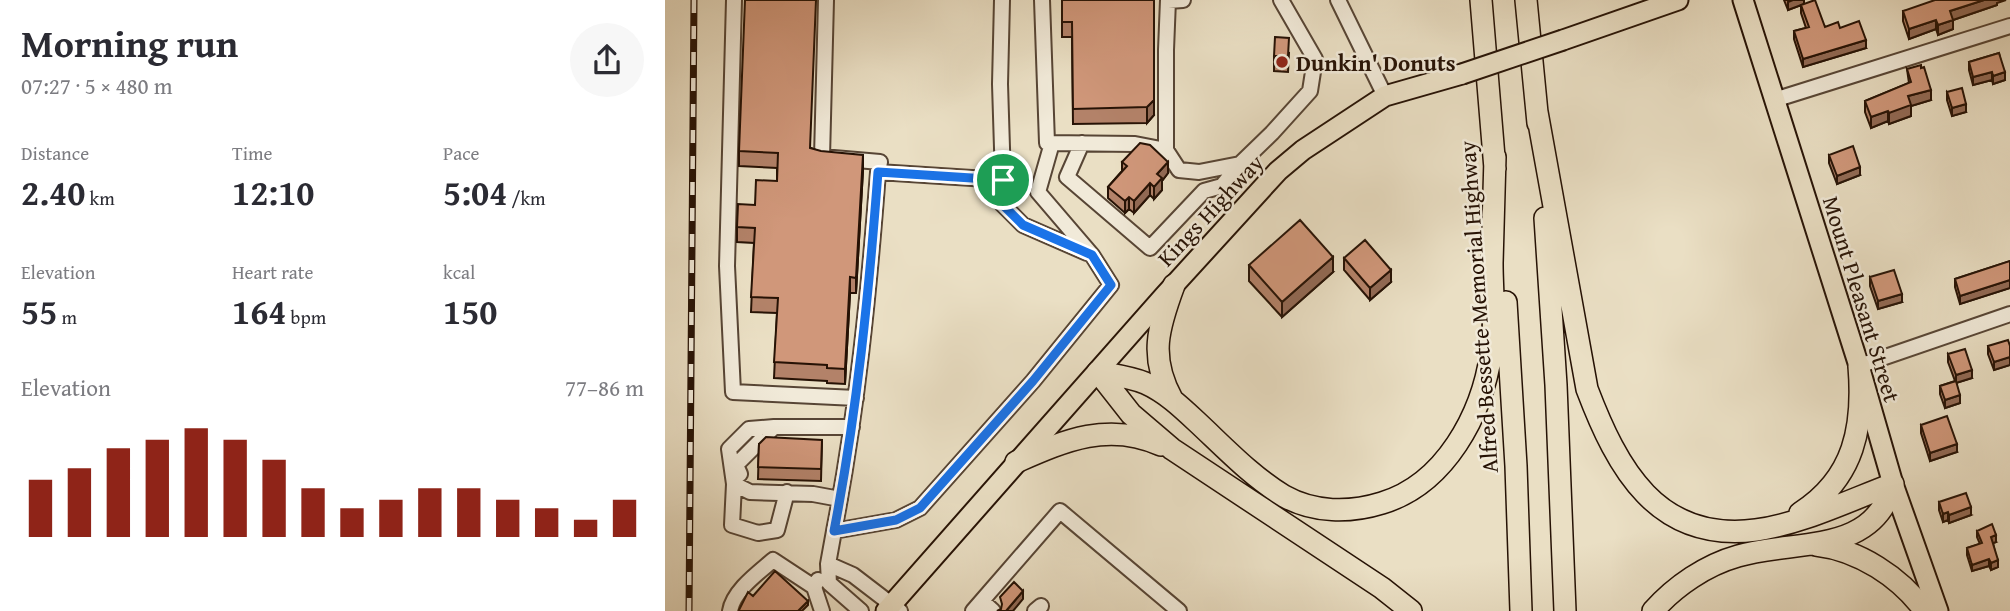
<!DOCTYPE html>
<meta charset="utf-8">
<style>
body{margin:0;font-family:"Gentium Book Plus",serif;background:#f7f7f7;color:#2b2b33;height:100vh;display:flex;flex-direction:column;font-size:26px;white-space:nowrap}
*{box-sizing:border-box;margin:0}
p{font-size:23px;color:#7c7c81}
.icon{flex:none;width:38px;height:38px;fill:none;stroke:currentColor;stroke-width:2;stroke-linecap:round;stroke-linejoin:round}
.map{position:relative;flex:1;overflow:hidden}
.details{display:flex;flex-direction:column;background:#fff;width:665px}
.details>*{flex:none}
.pin{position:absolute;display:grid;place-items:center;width:60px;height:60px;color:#fff;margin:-30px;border:4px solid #fff;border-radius:50%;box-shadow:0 2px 7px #0007}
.round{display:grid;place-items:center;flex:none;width:74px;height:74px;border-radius:37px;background:#f7f7f7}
.head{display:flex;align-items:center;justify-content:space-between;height:119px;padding:0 21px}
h1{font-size:38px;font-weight:700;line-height:52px}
.figures{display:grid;grid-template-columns:repeat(3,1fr);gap:10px;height:119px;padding:7px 21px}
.figures div{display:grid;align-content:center}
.figures b{font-size:35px;font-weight:700}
.figures small{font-size:19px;font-weight:400}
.figures p{font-size:19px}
.chart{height:196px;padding:14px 21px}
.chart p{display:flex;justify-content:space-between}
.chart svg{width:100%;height:126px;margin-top:7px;stroke:#8f2418;stroke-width:6}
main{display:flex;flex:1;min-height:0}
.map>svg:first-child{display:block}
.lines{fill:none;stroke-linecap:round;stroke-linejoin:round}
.minor-casing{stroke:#574535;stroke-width:18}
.major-casing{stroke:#261205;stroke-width:23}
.highway-casing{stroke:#261205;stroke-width:24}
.minor{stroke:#f1ead9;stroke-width:14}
.major{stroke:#eadfc4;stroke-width:19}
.highway{stroke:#eadfc4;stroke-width:21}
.rail-casing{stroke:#261205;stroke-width:7}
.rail{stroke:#f1ead9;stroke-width:4.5;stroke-dasharray:13;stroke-linecap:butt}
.major-bridge-casing{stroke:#261205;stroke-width:23;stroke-linecap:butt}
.major-bridge{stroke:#eadfc4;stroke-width:19}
.wall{fill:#b38269;stroke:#261205;stroke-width:2}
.shaded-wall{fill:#926a55;stroke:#261205;stroke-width:2}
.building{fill:#d0977a;stroke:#261205;stroke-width:2}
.route-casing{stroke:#fff;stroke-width:14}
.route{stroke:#1a73e8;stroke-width:9}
.poi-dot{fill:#8f2418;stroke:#f1ead9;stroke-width:2.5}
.labels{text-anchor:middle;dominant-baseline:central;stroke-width:5;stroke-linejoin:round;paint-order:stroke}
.poi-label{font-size:23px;font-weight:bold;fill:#261205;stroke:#f1ead9;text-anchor:start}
.street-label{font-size:23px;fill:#261205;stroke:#f1ead9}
</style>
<main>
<section class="details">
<div class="head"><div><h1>Morning run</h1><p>07:27 · 5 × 480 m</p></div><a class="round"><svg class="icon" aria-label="share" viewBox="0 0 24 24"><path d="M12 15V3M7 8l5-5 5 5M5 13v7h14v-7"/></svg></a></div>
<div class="figures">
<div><p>Distance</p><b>2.40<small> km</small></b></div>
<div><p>Time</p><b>12:10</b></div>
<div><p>Pace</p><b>5:04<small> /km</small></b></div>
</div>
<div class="figures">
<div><p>Elevation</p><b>55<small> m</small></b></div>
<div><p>Heart rate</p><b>164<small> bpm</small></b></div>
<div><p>kcal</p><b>150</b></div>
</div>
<div class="chart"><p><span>Elevation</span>77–86 m</p>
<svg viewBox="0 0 160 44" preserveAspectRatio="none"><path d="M5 44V24M15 44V20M25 44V13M35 44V10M45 44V6M55 44V10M65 44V17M75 44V27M85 44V34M95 44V31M105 44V27M115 44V27M125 44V31M135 44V34M145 44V38M155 44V31"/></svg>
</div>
</section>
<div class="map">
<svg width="1345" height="611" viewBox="0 0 1345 611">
<rect width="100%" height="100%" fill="#eadfc4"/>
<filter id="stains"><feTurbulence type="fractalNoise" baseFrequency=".00286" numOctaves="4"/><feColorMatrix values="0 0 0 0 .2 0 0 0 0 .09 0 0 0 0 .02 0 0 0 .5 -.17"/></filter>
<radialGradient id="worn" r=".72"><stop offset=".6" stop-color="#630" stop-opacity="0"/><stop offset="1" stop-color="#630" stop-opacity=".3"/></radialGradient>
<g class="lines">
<defs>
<path id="minor" d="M69,0L62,266L68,392L191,398
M161,0L157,157L215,162L213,172
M337,0L335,84L338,180
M377,0L382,143L470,144L501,150
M503,0L501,50V150L514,170L534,172L575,164L607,133L645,91L650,59L616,0
M673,0L720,96
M503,1L518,0
M1109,100L1345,26
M417,143L402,177L485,248L539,191L557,186L575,164
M1194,366L1345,314
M109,427L84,429L64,449L69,484L85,492L148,494L175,499
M75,474L71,465L109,427H187
M69,484L67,525L93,533L112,530L122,492
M169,531C192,412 204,292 213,172L338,180L337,204L358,225L422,253
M163,564L188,575L235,611
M153,580L149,587L157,611
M317,601L328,611
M65,611C68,591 93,573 108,560L149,587
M196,611L164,583L163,564L169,531L231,520L255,508L368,381L446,285L427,255L373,192L387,143
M308,611L395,511L514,611
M370,611L376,606"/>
<path id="major" d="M1078,0L1194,366L1228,484L1273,611
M898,40L1013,0
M221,611L499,296L613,171L638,150L720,96L797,74"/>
<path id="highway" d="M816,0L830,169
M861,0L873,123
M872,112L922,389C952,468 992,543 1091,530C1136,524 1185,500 1228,484
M880,218L891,385L900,611
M841,302L851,466L856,611
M433,372C449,375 465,377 480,383C500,392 515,406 531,421C559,447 586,476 619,496C649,513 685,513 717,503C780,484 817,415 826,353C831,323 827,293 827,263C828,228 829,192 830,157
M433,372L466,414L507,449L717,588L746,611
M507,399C484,357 493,328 509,285
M351,462C399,441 443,421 496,445
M1135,513C1190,478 1199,426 1194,366
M1151,545C1194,550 1235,577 1260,611
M988,611C1010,586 1041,565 1073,556C1131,539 1208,556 1228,484"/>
</defs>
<use href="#minor" class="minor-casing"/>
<use href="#major" class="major-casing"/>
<use href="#highway" class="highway-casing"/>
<use href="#minor" class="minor"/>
<use href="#major" class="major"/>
<use href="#highway" class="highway"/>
<defs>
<path id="rail" d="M24,611L29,0"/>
</defs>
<use href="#rail" class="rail-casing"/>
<use href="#rail" class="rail"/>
<defs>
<path id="major-bridge" d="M797,74L898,40"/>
</defs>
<use href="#major-bridge" class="major-bridge-casing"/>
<use href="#major-bridge" class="major-bridge"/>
</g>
<path class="wall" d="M397,0L489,115L482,123L408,124L407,37H397Z
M1119,0H1139V4L1160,27L1175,28L1201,48L1138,67L1129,39V31L1141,28L1136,13V5L1123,10Z
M1332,3V5L1288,20V29L1273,35L1271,29L1244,39L1238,21V11Z
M624,53L623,72L609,71V56Z
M1334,53L1340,80L1328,84L1327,80L1308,85L1304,70V62Z
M1242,69L1266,100L1246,106V116L1224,124L1223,121L1206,128L1200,112V101L1244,83Z
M1282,92L1301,112L1287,116L1282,100Z
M146,148L198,170L191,293H185L180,384L162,383V381L109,378L112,313L86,312L89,243L72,242V227L112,181V168L74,166V151Z
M1164,155L1195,175L1172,184L1164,163Z
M457,162L503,173L497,181V190L489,199L485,195L469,213L464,209L460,213L443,198V187L457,171Z
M679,258L726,282L705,300L679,270Z
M1345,261V288L1295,304L1290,287V279Z
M584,265L668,272L617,317L584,281Z
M1205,277L1237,302L1213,309L1205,286Z
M1323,346H1345V365L1329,370L1323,354Z
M1283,354L1307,378L1291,383L1295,403L1280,408L1275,394V386L1290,381L1283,362Z
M1256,425L1292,452L1265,461L1256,433Z
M157,440L156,481L93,479L94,444Z
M1274,502L1306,515L1284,523L1283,520L1278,522L1274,510Z
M1312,531L1331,542L1328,543L1333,567L1326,570L1324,566L1307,571L1302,555V548L1315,544L1312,537Z"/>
<path class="shaded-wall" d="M1128,0H1139V4L1123,10V2Z
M1319,0H1341L1332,3V5L1285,21V11Z
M1271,20V29L1244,39V29Z
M1288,20V29L1273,35V25Z
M1201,40V48L1138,67V59Z
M1327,72V80L1308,85V77Z
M1340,72V80L1328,84V76Z
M1266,90V100L1246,106V116L1224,124V113L1243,96Z
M489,100V115L482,123V107Z
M1301,104V112L1287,116V108Z
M1223,111V121L1206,128V117Z
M198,155V170L191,293V278Z
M503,162V173L497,181V190L489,199V187L492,174Z
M1195,167V175L1172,184V176Z
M485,183V195L469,213V201Z
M464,197V209L460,213V201Z
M668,257V272L617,317V302Z
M726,270V282L705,300V288Z
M185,277V293L180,384V369Z
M1345,280V288L1295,304V296Z
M1237,294V302L1213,309V301Z
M1345,357V365L1329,370V362Z
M1307,370V378L1291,383V375Z
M1295,395V403L1280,408V400Z
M1292,444V452L1265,461V453Z
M1306,507V515L1284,523V515Z
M1283,512V520L1278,522V514Z
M1331,535V542L1326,544V537Z
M1324,559V566L1307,571V565Z
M1333,560V567L1326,570V563Z
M358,591V599L348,611H341Z
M143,601V605L137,611H133Z"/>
<path class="building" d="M80,0H151L145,148L156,151L198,155L191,278L185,277L180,369L162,368V365L109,362L113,298L86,297L90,228L72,227L73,204L90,205L91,180L112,181L113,153L74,151Z
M397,0H489V100L482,107L408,109L407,22H397Z
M1150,0L1160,27L1173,22L1175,28L1194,21L1201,40L1138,59L1129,31L1144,27L1136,5Z
M1270,0H1319L1285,11L1288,20L1273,25L1271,20L1244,29L1238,11Z
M610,37L624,38L623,56H609Z
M1334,53L1340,72L1328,76L1327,72L1308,77L1304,62Z
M1256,65V68L1259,67L1266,90L1243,96L1246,105L1224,113L1223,111L1206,117L1200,101L1246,82L1242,69Z
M1297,88L1301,104L1287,108L1282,92Z
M475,143L485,145L503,162L492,174L497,178L489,187L485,183L469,201L464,197L460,201L443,187L462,166L457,162Z
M1188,146L1195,167L1172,176L1164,155Z
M635,220L668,257L617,302L584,265Z
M700,240L726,270L705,288L679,258Z
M1345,261V280L1295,296L1290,279Z
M1229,270L1237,294L1213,301L1205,277Z
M1343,340L1345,346V357L1329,362L1323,346Z
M1300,349L1307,370L1291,375L1283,354Z
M1291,381L1295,395L1280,400L1275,386Z
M1282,416L1292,444L1265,453L1256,425Z
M101,437L157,440L156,469L93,467L94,444Z
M1301,493L1306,507L1284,515L1283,512L1278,514L1274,502Z
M1327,524L1331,535L1326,537L1333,560L1326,563L1324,559L1307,565L1302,548L1317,543L1312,531Z
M110,571L143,601L133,611H75L74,610L83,592L88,596Z
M349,582L358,591L341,611H332L336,609L337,604L335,597Z"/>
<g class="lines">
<defs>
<path id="route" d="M213,172L338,180L337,204L358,225L427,255L446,285L368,381L255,508L231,520L169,531C192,412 204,292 213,172Z"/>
</defs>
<use href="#route" class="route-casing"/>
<use href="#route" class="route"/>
</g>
<circle class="poi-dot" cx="617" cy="62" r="7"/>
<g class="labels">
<g class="poi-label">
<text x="631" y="62">Dunkin' Donuts</text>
</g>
<g class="street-label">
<text transform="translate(545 210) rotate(-47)">Kings Highway</text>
<text transform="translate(1197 299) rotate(73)">Mount Pleasant Street</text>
<text transform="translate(813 307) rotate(-94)">Alfred Bessette Memorial Highway</text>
</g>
</g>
<rect width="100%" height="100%" filter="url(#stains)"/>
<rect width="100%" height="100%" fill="url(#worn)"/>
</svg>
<div class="pin" style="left:338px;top:180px;background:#1e9e55"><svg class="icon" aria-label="arrive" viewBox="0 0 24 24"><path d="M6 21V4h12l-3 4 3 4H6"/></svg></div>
</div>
</main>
